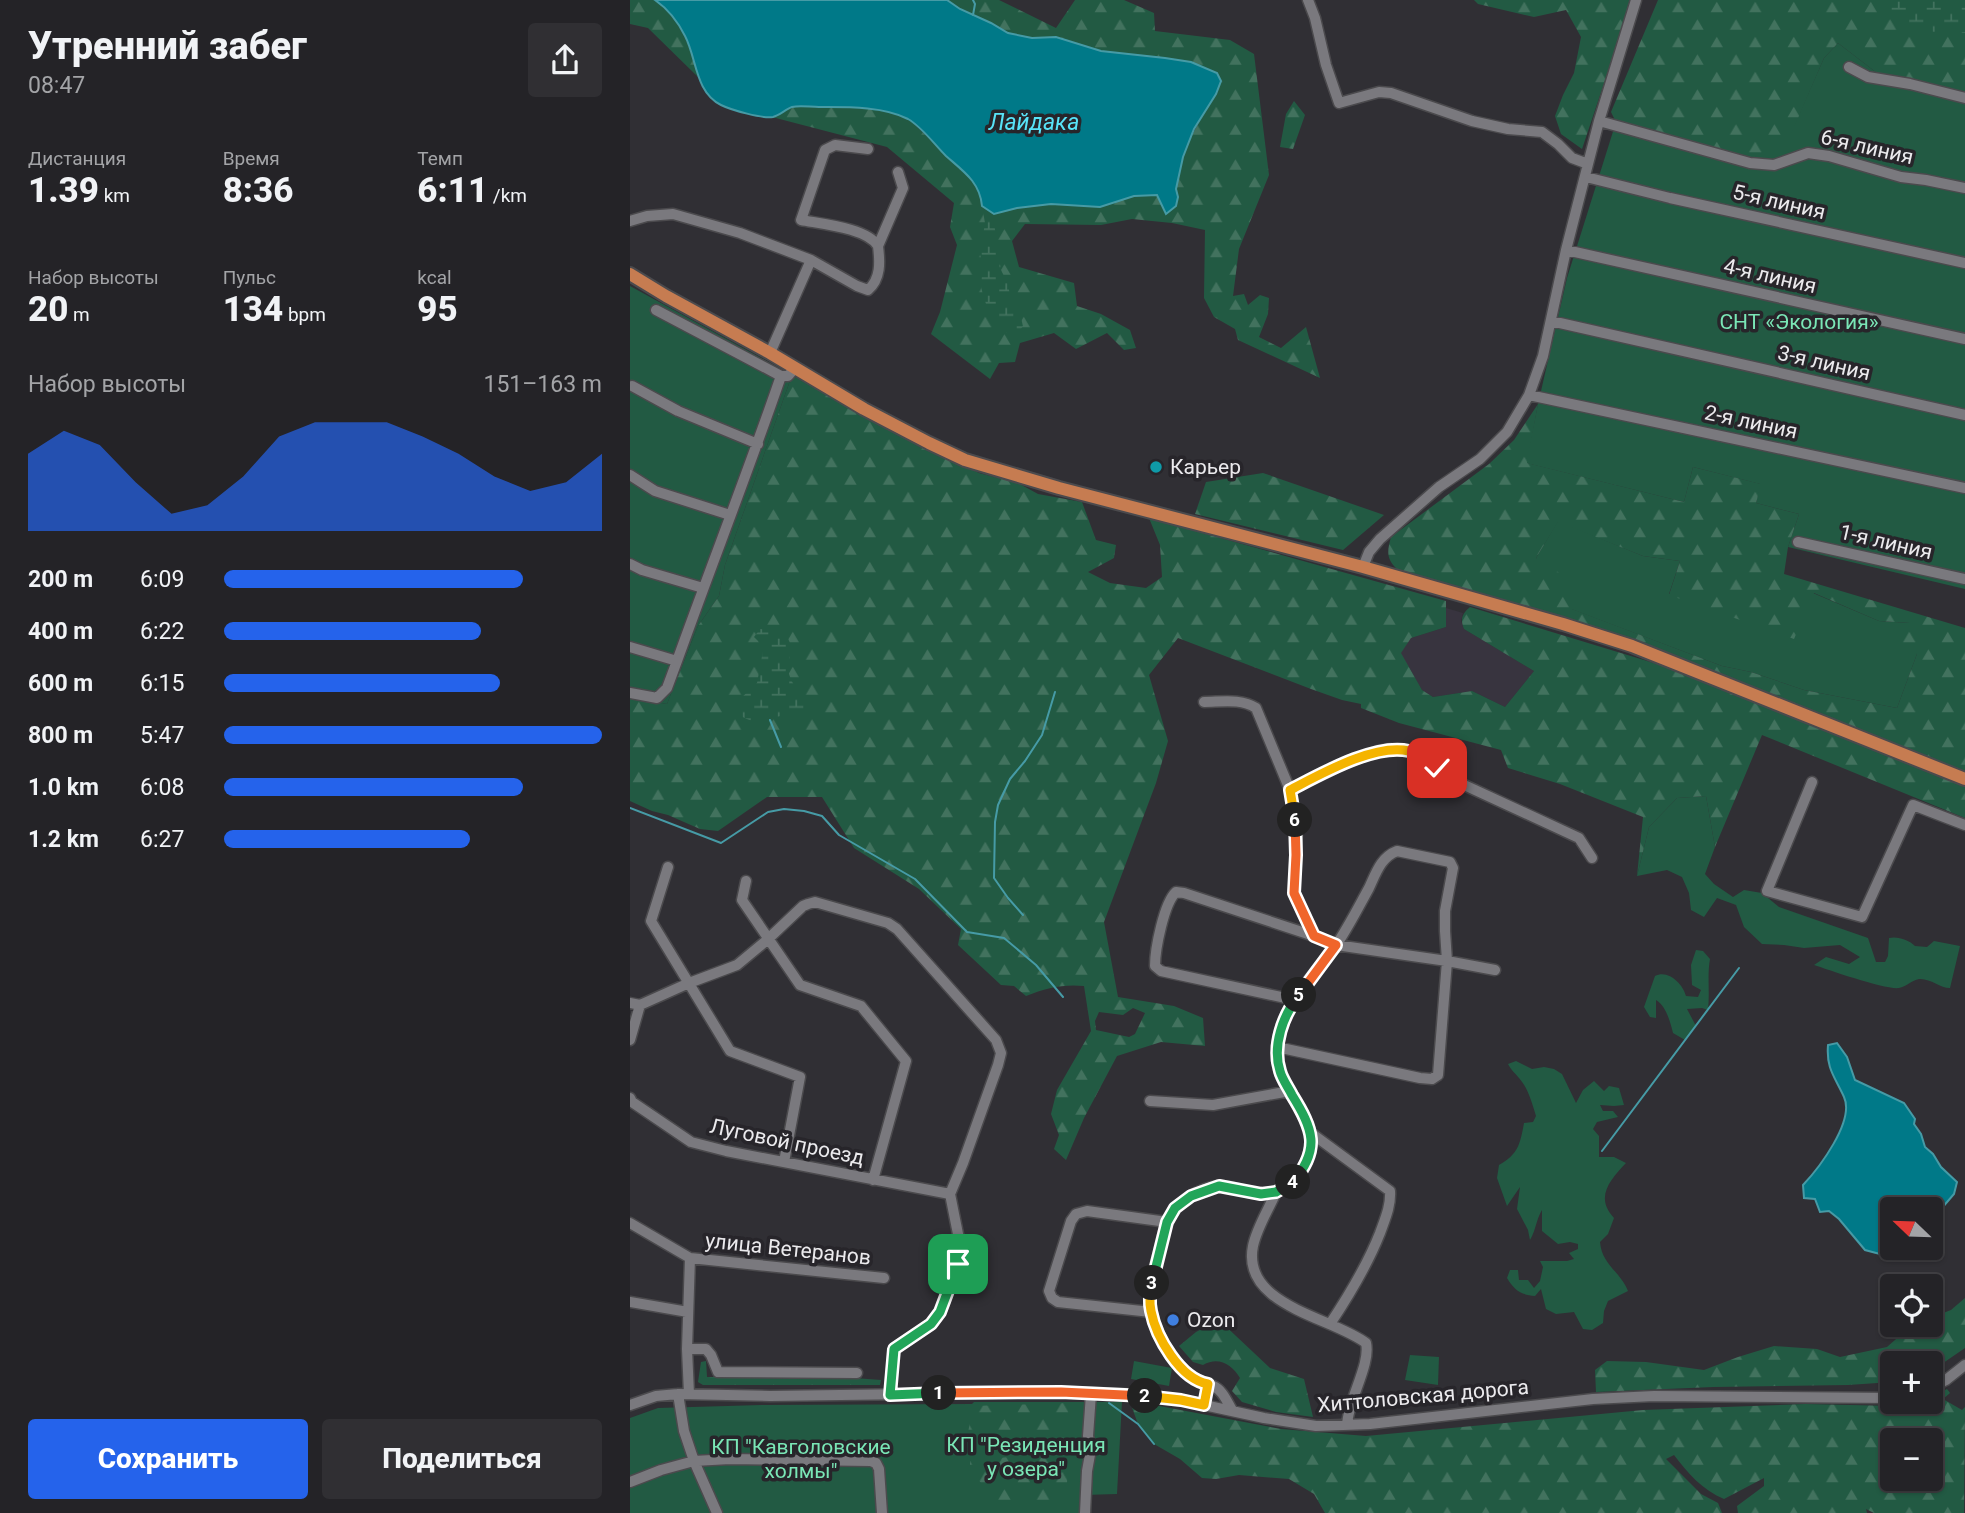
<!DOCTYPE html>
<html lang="ru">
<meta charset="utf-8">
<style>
body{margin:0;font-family:Roboto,sans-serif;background:#302f33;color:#f1f3f6;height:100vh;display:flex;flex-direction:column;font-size:26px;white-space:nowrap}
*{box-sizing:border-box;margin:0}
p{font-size:23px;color:#a3a4a7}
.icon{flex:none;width:38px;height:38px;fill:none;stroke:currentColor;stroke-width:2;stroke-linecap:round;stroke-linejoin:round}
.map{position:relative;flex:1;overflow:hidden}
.details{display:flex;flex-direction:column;background:#242327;width:630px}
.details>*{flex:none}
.needle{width:46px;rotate:293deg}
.buttons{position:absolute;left:1250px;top:1197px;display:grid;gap:14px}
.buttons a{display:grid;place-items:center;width:63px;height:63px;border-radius:7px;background:#242327;box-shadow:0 2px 5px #0004,0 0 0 2px #414044;font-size:35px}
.pin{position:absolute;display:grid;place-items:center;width:60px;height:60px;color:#fff;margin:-30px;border-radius:14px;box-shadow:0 4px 10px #0006}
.km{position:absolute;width:35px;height:35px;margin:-18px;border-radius:50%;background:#222;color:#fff;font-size:19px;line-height:35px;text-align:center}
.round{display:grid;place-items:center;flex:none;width:74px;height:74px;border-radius:7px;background:#302f33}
.headline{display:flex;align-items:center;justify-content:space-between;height:119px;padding:0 28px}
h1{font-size:38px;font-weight:800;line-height:52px}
.metrics{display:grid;grid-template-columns:repeat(3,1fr);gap:10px;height:119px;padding:7px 28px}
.metrics div{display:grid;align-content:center}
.metrics b{font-size:35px;font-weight:800}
.metrics small{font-size:19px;font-weight:400}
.metrics p{font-size:19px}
.chart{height:196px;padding:14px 28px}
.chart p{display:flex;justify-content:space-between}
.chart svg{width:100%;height:126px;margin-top:7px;fill:#2563eb;opacity:.7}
.cta{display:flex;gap:14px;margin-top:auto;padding:14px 28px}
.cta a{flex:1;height:80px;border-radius:7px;background:#2563eb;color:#fff;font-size:28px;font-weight:800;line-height:80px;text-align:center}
.cta a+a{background:#302f33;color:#f1f3f6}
ul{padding:0 28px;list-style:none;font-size:23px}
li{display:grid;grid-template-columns:112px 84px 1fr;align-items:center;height:52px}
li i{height:18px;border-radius:9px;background:#2563eb}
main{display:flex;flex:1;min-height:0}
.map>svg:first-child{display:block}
.built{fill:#38343f}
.green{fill:#225a43}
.forest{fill:url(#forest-firs);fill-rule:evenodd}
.wetland{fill:url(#wetland-marsh)}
.water{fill:#007988;stroke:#469ba6;stroke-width:2}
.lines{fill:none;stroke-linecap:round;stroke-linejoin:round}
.stream{stroke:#469ba6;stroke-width:2}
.minor-casing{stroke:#4b4a4d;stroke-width:13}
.major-casing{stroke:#4b4a4d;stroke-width:16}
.minor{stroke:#7a797e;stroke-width:10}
.major{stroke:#c67c51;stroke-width:12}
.split-1-casing{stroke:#fff;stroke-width:14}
.split-2-casing{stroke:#fff;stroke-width:14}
.split-3-casing{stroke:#fff;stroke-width:14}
.split-4-casing{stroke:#fff;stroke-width:14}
.split-5-casing{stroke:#fff;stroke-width:14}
.split-6-casing{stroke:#fff;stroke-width:14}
.split-7-casing{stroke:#fff;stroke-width:14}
.split-1{stroke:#22a559;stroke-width:9}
.split-2{stroke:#f0652b;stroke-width:9}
.split-3{stroke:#f5b400;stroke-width:9}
.split-4{stroke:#22a559;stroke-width:9}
.split-5{stroke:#22a559;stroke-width:9}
.split-6{stroke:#f0652b;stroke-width:9}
.split-7{stroke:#f5b400;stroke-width:9}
.culture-dot{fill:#0f9aa8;stroke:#27252a;stroke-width:2.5}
.shop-dot{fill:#3f7fe0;stroke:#27252a;stroke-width:2.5}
.labels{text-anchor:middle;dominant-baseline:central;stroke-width:7;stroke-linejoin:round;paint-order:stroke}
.street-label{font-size:21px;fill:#ebeaed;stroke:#27252a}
.park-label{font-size:21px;fill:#7ae6b6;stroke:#27252a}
.poi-label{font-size:21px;fill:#ebeaed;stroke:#27252a;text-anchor:start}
.water-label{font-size:23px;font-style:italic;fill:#58e3f8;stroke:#27252a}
</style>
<main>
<section class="details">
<div class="headline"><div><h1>Утренний забег</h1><p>08:47</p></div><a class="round"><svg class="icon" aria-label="share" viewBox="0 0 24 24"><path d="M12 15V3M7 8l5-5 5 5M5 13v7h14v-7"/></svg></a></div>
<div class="metrics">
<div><p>Дистанция</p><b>1.39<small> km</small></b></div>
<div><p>Время</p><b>8:36</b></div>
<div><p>Темп</p><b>6:11<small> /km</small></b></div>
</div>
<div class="metrics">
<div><p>Набор высоты</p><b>20<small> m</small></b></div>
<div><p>Пульс</p><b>134<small> bpm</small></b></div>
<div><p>kcal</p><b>95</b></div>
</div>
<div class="chart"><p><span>Набор высоты</span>151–163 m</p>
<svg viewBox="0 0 160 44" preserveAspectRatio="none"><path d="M0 44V17L10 9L20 14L30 27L40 38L50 35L60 25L70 11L80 6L90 6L100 6L110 11L120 17L130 25L140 30L150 27L160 17V44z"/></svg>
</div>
<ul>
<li><b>200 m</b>6:09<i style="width:79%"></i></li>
<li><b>400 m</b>6:22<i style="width:68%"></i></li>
<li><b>600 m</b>6:15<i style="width:73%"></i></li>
<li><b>800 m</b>5:47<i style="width:100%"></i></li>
<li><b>1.0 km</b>6:08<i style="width:79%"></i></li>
<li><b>1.2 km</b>6:27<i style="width:65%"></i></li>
</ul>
<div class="cta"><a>Сохранить</a><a>Поделиться</a></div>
</section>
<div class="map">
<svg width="1335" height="1513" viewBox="0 0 1335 1513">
<defs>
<pattern id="forest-firs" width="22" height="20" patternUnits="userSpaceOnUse" patternTransform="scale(1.75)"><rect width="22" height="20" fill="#225a43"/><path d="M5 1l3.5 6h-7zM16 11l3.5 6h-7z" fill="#42725e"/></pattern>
<pattern id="wetland-marsh" width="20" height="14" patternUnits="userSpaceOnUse" patternTransform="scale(1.75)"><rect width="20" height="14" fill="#225a43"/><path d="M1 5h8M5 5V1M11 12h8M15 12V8" fill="none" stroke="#42725e"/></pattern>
</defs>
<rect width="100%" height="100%" fill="#302f34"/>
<path class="built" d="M816,608L833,613L831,621L834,629L904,671L875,707L842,691L803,697L792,690L770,653L781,638L816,627Z"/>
<path class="green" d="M1208,43L1247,73L1335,94V589L1158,547L1169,514L1126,503L1130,484L1063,467L1054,502L896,463L908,404L937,278L986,122L1152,153L1194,58Z
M0,286L162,375L95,565L89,596L68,626L37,704L0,698Z
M928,521L1013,556L1050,561L1039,594L1183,593L1249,621L1280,623L1287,654L1267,708L1174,690L1121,672L1092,666L941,609L906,558Z
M1076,796L1085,847L1075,874L1084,884L1103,897L1114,890L1132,893L1149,907L1238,938L1246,962H1255L1258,956L1259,938C1268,936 1279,940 1285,946L1297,947L1304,941L1330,946L1320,988C1310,988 1300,978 1289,979C1282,980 1276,987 1269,988C1256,990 1199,970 1184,965L1196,957L1219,964L1230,957L1210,945L1174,948L1154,945L1132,944L1114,927L1106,905L1087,898L1074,917L1061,910L1059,893L1052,877L1037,870L1007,876L1019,827L1047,798Z
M1066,950L1073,951L1080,959C1077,975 1080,992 1078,1010L1072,1008L1057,1009L1066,1026L1055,1040L1043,1033C1040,1021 1036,1006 1026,1000V1018L1020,1017L1014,1007L1025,976C1038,969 1053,984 1056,996L1068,997L1071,990L1062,985L1061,965Z
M886,1061L902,1069L914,1067L924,1069L932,1074L946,1103L953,1090L964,1081L974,1091L979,1086L989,1088L994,1105L984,1106L970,1105L973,1111H983L988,1117L967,1122L963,1129L969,1136V1157H984L996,1163C981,1179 964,1197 984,1218L978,1234L970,1242C972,1265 990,1271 998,1291L978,1301L974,1311L973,1323L962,1330L953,1329L944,1312L926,1314L916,1309L911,1289L905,1296C891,1295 884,1290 877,1278L880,1270H888L889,1280H898L904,1288L910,1281L913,1267L910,1261H937L944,1259L939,1253L948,1249V1244L940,1242L928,1244L912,1231V1210C906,1220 906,1230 900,1240L898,1230L887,1209L890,1187L877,1206L867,1178L869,1165C888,1154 890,1145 894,1123L903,1122L906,1116C902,1103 898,1088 889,1078C885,1073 881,1070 878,1064Z
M780,1355L809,1357L808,1385L775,1380Z
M504,1361L542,1368L539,1386L501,1379Z
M344,1402H492L487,1494L454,1495L453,1513H0V1418L28,1408L131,1405L342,1404Z"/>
<path class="forest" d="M0,0H25C50,18 61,47 68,77L18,28L0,24Z
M317,0H369L426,28L445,0H494L524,13L525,31L600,40L624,54L639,175L609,249L603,296L614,294L618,305L630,295L639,298L638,314L629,337L651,348L676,327L690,378L608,340L605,329L584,317L574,298L575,230L542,223L502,219L471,225L395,224L382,241L389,267L444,283L447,306L471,314L500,330L506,348L494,350L477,333L446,349L424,333L390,343L385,362L369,363L360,379L301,334L310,312L327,245L320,227L324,203L257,147L142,117L164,106H222L264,113L280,120L344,182L351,193L352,206L364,214L387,208L421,204L470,207L504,196L528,195L537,213C554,199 544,202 547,185C552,149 567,124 586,94L561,62L535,58L471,51L426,37L402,38L378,33L361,23L330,9Z
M844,0H1002L952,149L931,134L925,116L933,95L944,73L951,37L936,10L904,17L848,4Z
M1028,0H1335V94L1247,73L1208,43L1194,58L1153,153L1122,162L986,122L981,112Z
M664,101L675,115L663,149L650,147L656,114Z
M162,375L231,414L349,473L388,483L408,494L452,502L466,540L486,545L484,558L458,572L480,583L516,588L532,577L530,545L519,518L816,601V627L781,638L771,653L792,690L803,697L842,691L875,707L904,671L834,629C830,619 832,614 840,607L1073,678L1335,785V818L1132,735L1085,847L1076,796L1047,798L1019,827L1007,876L1013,817L930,784L878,768L871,750L769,723L731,708V704L712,700L681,689L548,638L519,675L538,741L526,783L474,922L488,997L544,1006L573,1018L575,1046L531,1042L487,1056L454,1118L436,1160L424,1149L429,1135L421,1114L427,1090L461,1031L454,986C433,984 416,988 396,996L384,986L371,985L328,945L331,929L289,889L224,848L192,797H137L88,831L70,829L38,815L22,811L0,801V698L37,704L68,626L89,596L95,565ZM503,1008L515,1013L505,1034L499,1037L466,1030L465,1021L469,1012L493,1015Z
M908,404L897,463L1054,502L1063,467L1131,484L1126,503L1169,514L1158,547L1154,574L1335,628V773L1256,741L935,619L771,573C757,560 756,555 761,537L859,464L884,440ZM928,522L1013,556L1050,561L1039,595L1164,639L1184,593L1249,621L1280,623L1271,643L1287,654L1267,708L1174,690L1121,672L1092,666L942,609V581L906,558Z
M633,473L754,515L713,550L565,514L576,482Z
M1335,1298V1348L1300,1372V1363H1262V1382L1218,1385L1083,1387L966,1392L965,1370L977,1361L1016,1362L1074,1370L1108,1357L1144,1346L1187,1349L1210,1357L1257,1347L1282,1325H1300V1318L1321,1310Z
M589,1320L640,1368L674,1379L683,1417L646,1412L612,1402L602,1391L610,1378C602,1364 588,1356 573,1365L563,1362L549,1346L566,1332Z
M76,1361L77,1377H210L251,1380L250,1385H73L68,1382L71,1362Z
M1317,1389L1320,1393L1313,1399L1332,1410L1335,1407L1334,1513H1244L1236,1509L1237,1513H1108L1107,1506L1134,1486V1478L1094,1499C1072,1490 1058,1473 1044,1455L1036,1459L1071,1494L1088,1503L1092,1513H695L684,1494L659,1479L609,1475L586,1479L572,1478L550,1459L524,1444L508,1424L500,1402L524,1405L651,1429L736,1436L1013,1410L1175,1404L1265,1406L1284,1402H1300V1398ZM1262,1440H1300V1479H1262Z
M439,1403L436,1446H445C444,1457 440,1465 438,1475C436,1485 438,1494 433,1504L369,1503L343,1474L340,1470V1461L379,1457V1450L357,1443L339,1442L337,1438L343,1406Z"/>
<path class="wetland" d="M1252,0H1335V33L1286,31L1256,14Z
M352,206L364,214L372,212L364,223L371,270L378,284L381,302L389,310L393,326L388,333L375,332L356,304L352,291L350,281L354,270L350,254L355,223Z
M130,629C140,630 149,629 156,636C165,646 158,657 158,668C159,687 180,699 181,718C173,717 165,715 157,715C135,717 130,729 108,714L109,700L127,683L133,651L128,641L124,637Z"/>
<path class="water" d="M25,0H317L330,9L361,23L378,33L402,38L426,37L471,51L535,58L561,62L587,73L591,81L586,94L564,129L553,157L546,189L548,197L546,206L536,214L527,195L504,196L470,207L421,204L387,208L364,214L352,206C350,182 333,171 316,156C304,144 292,127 278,119C254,106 215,107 189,107C180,107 170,105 162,107C156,109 150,115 143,117C133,119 101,110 91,105C65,92 67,59 55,36C48,22 38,9 25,0Z
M1207,1043L1217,1057L1225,1080L1274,1103L1285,1119L1284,1124L1291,1134L1295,1147L1303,1154L1311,1167L1327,1182L1324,1194L1300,1222V1209H1262V1248H1271L1261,1257L1235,1250L1209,1219L1199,1211L1190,1212L1185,1199L1174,1198L1173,1185C1189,1168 1225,1121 1214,1097C1205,1077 1196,1069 1198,1045Z"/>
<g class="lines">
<path class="stream" d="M343,0L345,4L343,15
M140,720L151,747
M0,808L91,843L138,812L154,809L174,811L192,816L209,835L285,879L337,932L374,938L406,965L433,997
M393,915L378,898L364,878L365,822L368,805L380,779L395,761L412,735L425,692
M972,1151L1109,968
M479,1403L508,1424L524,1444"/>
<defs>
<path id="minor" d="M678,0L685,18L696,65L709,103L749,92L761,93L842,121L878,129L912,132L928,144L942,158L958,164
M1219,67L1238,77L1280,84L1335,98
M969,121L1120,163L1144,165L1178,153L1199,156L1271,177L1296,180L1335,188
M238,149L205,145L195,150L171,220C192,224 237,228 248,246L273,188L268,172
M956,177L1040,198L1335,263
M0,221L17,216L43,214L110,233L181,260L140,353
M936,250L1335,339
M181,260L227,286L238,290C251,279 250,262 248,246
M26,310L151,376
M921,321L1335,415
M2,386L48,411L128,444
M899,395L1335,488
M0,475L25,491L100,515
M1168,542L1335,579
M0,564L12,570L73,588
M733,567L739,552L750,539L809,487L850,459L877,432L899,395L913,356L936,250L969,121L1006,0
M0,647L47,661C81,566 118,472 151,376H158L165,368
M0,693L27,698L37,688L47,661
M574,702C591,702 611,698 626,708L660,790L667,830L664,893L684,936
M1182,782L1137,891L1232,917L1283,805L1335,825
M660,790L720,761L748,751L761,749L781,751L795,758L832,784L949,838L962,858
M38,867L21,921L100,1051L170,1077L154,1162
M116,881L112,900L170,985L231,1006L276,1061L243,1180
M665,1000L531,971L525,966C525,949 534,903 546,892L554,893L684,936L706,945L817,961L865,970
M0,1003L10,1005L59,983L107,965L137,940L173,906L178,904L185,902L258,923L267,929L366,1040L371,1053L368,1065L333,1163L320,1194L331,1249L328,1264L310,1313L301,1324L264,1349L260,1395
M0,1040L10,1005
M0,1098L2,1102L61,1142L96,1151L320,1194
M520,1101L583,1105L660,1091
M681,1133L760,1191C761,1206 755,1219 750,1233C737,1266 720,1294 700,1324
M646,1192C639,1209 627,1227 623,1246C611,1306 702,1317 736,1343C741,1364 718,1400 717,1425
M0,1223L60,1258L57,1349L59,1394
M60,1258L254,1278
M0,1302L58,1312
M521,1312L428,1302L422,1298L419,1291L441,1221L446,1214L457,1211L537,1222
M57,1349H76L81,1355L88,1372L227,1373
M1300,1388L1316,1380L1335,1365
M48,1394L54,1431L64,1461L87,1513
M0,1405L26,1396L48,1394L140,1396L431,1392L493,1394L551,1400L634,1418L686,1426L740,1424L963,1399L1024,1396L1262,1398
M602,1410C597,1402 593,1390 583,1386C575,1382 566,1382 559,1376C540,1362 519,1321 520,1298C520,1284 524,1269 528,1256C531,1245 533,1231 538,1221C546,1203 568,1188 588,1186C602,1185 616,1193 630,1194C653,1196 674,1176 679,1154C689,1112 648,1094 647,1057C647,1042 651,1024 658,1011C670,988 689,968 705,947C718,928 728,908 739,888C746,873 751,857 767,851L820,862L823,868L815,911V931L817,961L808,1075L802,1079L790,1078L647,1047
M0,1482L31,1470L64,1461L100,1459L241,1461L246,1463L249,1469L252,1513
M455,1513L457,1471L461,1449L458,1436L461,1394"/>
<path id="major" d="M0,274L36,296L140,353L234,409L299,443L335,460L429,488L733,567L933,624L1002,646L1335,779"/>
</defs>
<use href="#minor" class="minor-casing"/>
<use href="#major" class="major-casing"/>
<use href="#minor" class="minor"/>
<use href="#major" class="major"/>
</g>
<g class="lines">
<defs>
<path id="split-1" d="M309,1393L260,1395L264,1349L301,1324L310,1312L328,1264"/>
<path id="split-2" d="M309,1393L431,1392L515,1396"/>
<path id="split-3" d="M515,1396L551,1400L574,1405L578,1384C550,1379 526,1337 521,1311C519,1302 520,1292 522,1283"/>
<path id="split-4" d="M522,1283L537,1222L545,1208L561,1196L589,1186L631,1194L646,1192L663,1182"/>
<path id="split-5" d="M663,1182C691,1149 683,1129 662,1095C658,1087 652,1079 650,1071C642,1046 653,1015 669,995"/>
<path id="split-6" d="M665,820L666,855L664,893L684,936L706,945L669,995"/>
<path id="split-7" d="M665,820L660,790C691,774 745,743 779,751C790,754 799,762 807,768"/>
</defs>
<use href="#split-1" class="split-1-casing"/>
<use href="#split-2" class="split-2-casing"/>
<use href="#split-3" class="split-3-casing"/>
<use href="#split-4" class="split-4-casing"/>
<use href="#split-5" class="split-5-casing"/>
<use href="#split-6" class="split-6-casing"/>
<use href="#split-7" class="split-7-casing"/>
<use href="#split-1" class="split-1"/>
<use href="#split-2" class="split-2"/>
<use href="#split-3" class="split-3"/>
<use href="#split-4" class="split-4"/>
<use href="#split-5" class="split-5"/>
<use href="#split-6" class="split-6"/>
<use href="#split-7" class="split-7"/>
</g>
<circle class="culture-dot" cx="526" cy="467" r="7"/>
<circle class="shop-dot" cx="543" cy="1320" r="7"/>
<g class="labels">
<g class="street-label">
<text transform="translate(1237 147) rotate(13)">6-я линия</text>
<text transform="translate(1149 202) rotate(13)">5-я линия</text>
<text transform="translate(1140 276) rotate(13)">4-я линия</text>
<text transform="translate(1194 363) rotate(13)">3-я линия</text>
<text transform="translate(1121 422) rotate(12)">2-я линия</text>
<text transform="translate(1256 542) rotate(13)">1-я линия</text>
<text transform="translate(157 1142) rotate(12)">Луговой проезд</text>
<text transform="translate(158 1249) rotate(6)">улица Ветеранов</text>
<text transform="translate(793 1396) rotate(-5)">Хиттоловская дорога</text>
</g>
<g class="park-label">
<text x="1169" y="322">СНТ «Экология»</text>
<text x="396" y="1445">КП "Резиденция<tspan x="396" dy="24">у озера"</tspan></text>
<text x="171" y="1447">КП "Кавголовские<tspan x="171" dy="24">холмы"</tspan></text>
</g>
<g class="poi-label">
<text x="540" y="467">Карьер</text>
<text x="557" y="1320">Ozon</text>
</g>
<g class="water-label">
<text x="404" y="122">Лайдака</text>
</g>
</g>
</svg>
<div class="buttons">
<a><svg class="needle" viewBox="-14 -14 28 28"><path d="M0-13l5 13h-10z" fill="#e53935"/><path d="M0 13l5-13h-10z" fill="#a3a4a7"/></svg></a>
<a><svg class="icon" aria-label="locate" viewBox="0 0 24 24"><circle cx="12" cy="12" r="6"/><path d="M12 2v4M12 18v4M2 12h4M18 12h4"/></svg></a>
<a>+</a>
<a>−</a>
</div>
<div class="pin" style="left:328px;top:1264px;background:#1e9e55"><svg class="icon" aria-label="arrive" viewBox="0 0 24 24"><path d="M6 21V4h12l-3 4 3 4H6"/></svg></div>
<div class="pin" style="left:807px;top:768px;background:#d93025"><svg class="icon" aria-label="check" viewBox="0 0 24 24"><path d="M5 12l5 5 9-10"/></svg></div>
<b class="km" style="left:309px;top:1393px">1</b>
<b class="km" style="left:515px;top:1396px">2</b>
<b class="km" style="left:522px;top:1283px">3</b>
<b class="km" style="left:663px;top:1182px">4</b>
<b class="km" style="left:669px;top:995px">5</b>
<b class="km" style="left:665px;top:820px">6</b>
</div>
</main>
